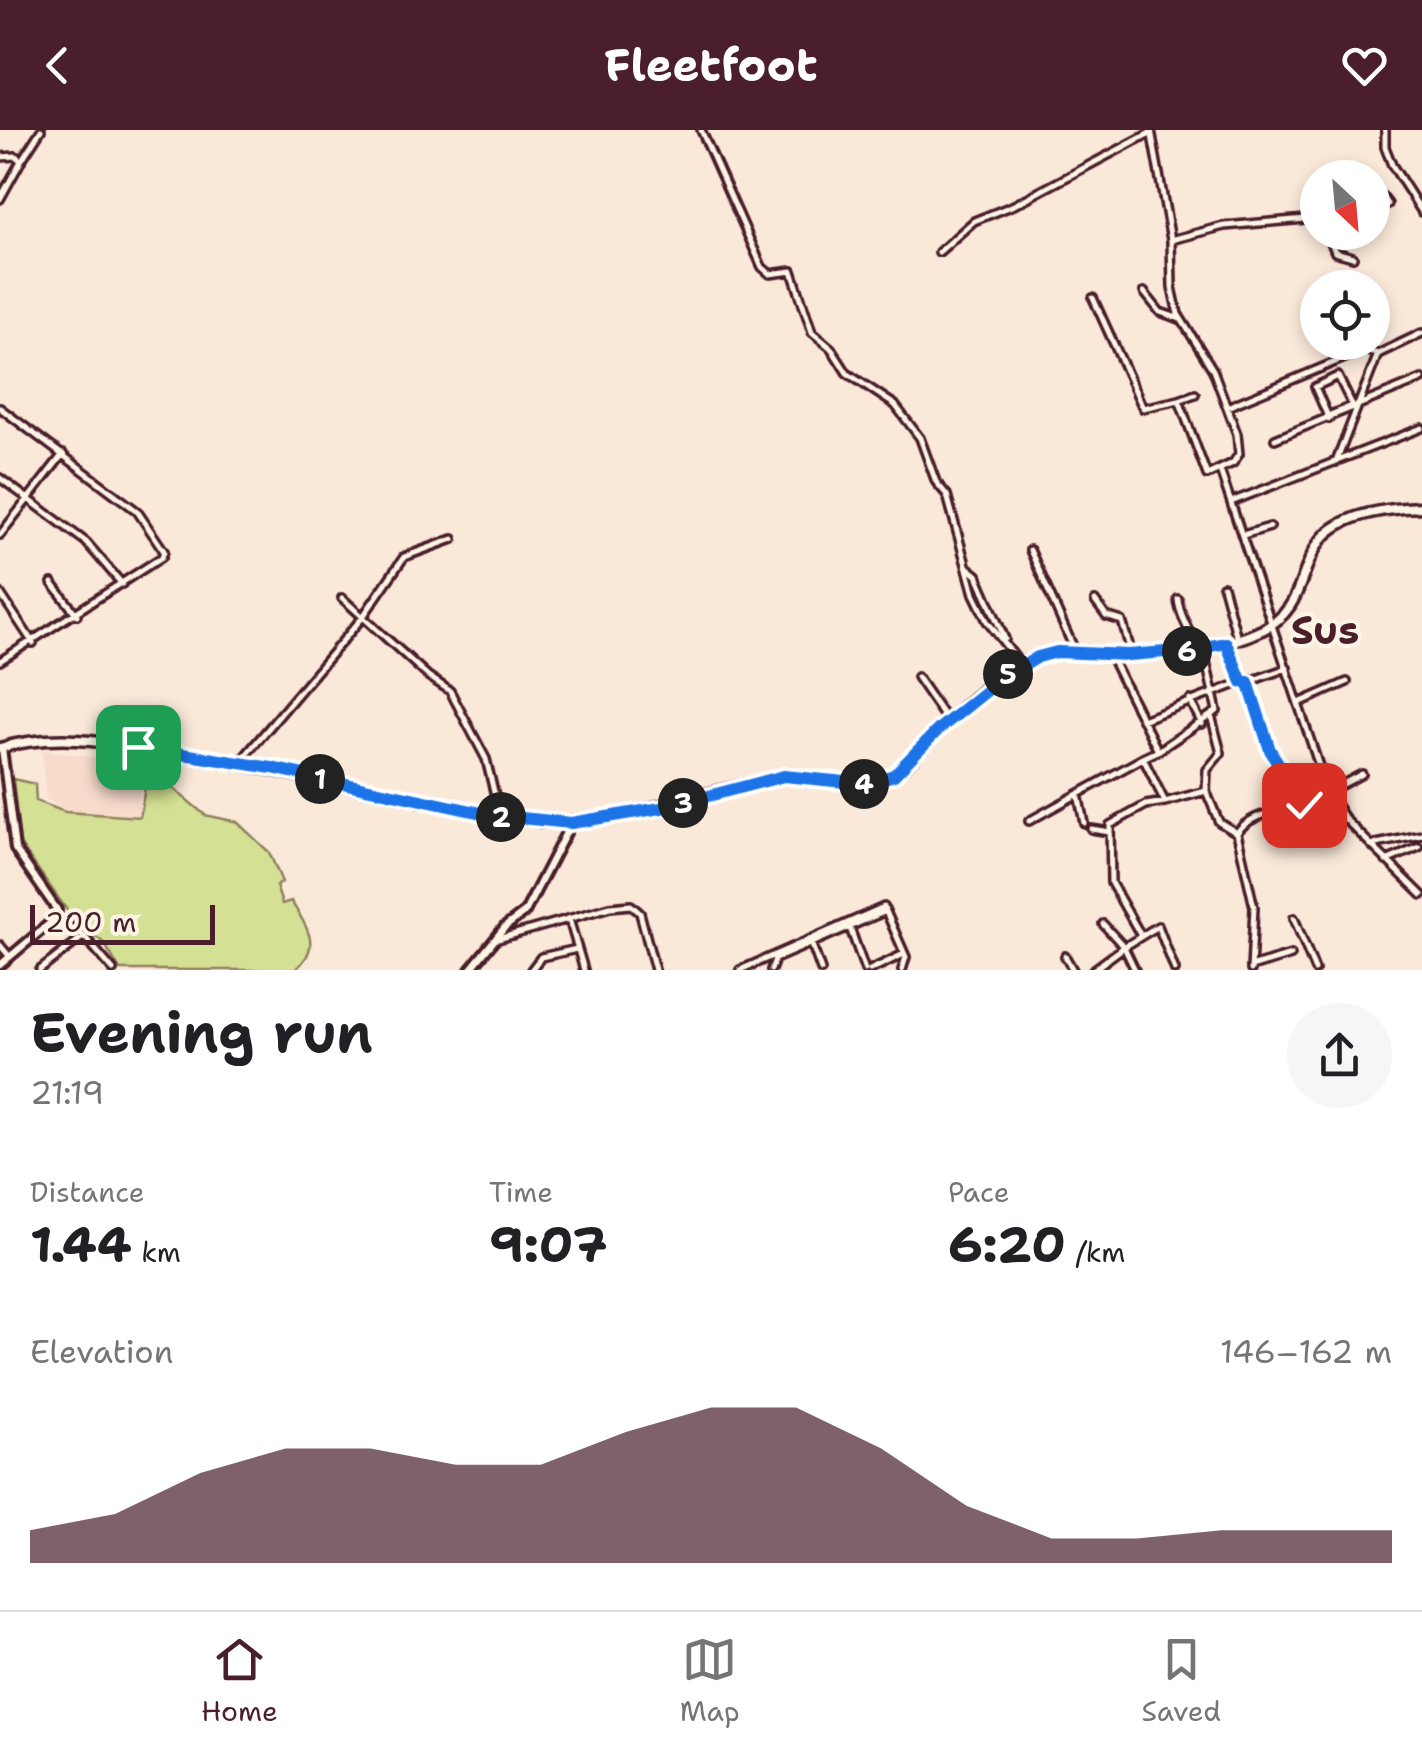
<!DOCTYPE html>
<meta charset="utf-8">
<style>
body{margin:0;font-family:"Shantell Sans",sans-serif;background:#f6f6f6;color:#202124;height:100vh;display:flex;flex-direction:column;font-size:38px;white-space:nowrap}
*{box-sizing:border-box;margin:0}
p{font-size:32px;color:#757577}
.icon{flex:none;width:55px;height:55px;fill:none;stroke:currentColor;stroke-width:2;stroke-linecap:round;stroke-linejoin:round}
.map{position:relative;height:840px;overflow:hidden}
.sheet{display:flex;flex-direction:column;background:#fff;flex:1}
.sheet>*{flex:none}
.needle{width:65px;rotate:154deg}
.tools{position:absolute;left:1300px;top:30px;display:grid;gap:20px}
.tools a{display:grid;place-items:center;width:90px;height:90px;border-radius:50%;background:#fff;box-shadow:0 5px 15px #0003;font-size:50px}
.scale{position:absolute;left:30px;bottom:25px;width:185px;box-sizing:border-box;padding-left:10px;border:5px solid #4a1f2b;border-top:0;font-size:28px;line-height:35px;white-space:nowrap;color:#4a1f2b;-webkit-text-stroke:8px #fcf5e5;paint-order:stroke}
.pin{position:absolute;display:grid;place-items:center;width:85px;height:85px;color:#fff;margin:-42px;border-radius:20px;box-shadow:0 5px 15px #0006}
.km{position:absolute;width:50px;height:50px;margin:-25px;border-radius:50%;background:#222;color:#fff;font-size:28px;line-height:50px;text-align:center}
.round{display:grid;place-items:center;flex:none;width:105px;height:105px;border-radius:52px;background:#f6f6f6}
.summary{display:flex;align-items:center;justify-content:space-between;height:170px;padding:0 30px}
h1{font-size:55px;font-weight:700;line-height:75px}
.figures{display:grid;grid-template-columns:repeat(3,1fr);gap:15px;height:170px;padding:10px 30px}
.figures div{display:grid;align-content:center}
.figures b{font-size:50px;font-weight:700}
.figures small{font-size:28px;font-weight:400}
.figures p{font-size:28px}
.chart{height:280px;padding:20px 30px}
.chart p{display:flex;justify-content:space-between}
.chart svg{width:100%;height:180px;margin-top:10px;fill:#4a1f2b;opacity:.7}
header{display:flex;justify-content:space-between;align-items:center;height:130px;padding:0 30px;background:#4a1f2b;color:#fff;font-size:45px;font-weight:700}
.tabs{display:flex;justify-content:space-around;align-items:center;height:140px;border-top:2px solid #e0e0e0;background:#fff;font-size:28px;color:#757577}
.tabs a{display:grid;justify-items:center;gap:5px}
.tabs .on{color:#4a1f2b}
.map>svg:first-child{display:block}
.built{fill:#f8dbcb}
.green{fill:#d4e093;stroke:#8f805f;stroke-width:2.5}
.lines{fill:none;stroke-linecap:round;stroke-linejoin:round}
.minor-casing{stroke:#4a1f2b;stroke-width:12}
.tertiary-casing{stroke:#4a1f2b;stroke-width:14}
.secondary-casing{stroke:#4a1f2b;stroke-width:15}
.minor{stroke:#fcf5e5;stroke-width:5}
.tertiary{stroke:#fcf5e5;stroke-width:6}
.secondary{stroke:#fcf5e5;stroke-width:8}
.route-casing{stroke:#fff;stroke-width:20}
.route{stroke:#1a73e8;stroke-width:12}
.labels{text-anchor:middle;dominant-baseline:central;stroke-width:8;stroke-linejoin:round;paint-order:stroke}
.district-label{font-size:40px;font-weight:bold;fill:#4a1f2b;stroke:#fcf5e5}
</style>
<header><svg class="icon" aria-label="back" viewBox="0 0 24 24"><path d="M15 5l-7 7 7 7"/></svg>Fleetfoot<svg class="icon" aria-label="heart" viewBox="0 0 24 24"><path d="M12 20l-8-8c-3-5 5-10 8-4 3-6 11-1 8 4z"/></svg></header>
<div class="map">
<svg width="1422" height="840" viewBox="0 0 1422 840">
<rect width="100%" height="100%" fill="#fae9d9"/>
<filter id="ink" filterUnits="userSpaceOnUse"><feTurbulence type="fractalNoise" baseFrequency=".01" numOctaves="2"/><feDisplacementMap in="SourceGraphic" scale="20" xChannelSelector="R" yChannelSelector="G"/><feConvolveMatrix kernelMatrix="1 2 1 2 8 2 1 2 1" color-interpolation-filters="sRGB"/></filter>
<g filter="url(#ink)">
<path class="built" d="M42,620L144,634L138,687L65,681L46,669Z"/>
<path class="green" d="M13,649L35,654L36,671L65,682L140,687L146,651L169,655L205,685L237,692L269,722L282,752L276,756L282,774L291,771C307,798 323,816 295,840H120L104,813L74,790L20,714Z"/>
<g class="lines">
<defs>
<path id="minor" d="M701,0L762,137L770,144L792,141L812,202L831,218L847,243L895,275L920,308L936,352L947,365L974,464L987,491L1021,535
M1151,0L1171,110L1172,157L1178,184L1213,240L1237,304L1239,324L1233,333L1207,345L1179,270L1195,264
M1385,0V17L1392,35L1422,82
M0,27L16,26L21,31L0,69
M21,31L41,0
M1372,70L1382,66L1388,74
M1327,102L1335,122L1353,127
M1171,110L1224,96L1318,88
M939,122L974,91L1014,75L1150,3
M1144,162L1160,182L1180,189
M1093,168L1143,278L1179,270
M1227,277L1364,220L1378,224L1422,203
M0,278L137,381L164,421L162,427L0,531
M1328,286L1352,276
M1329,289L1315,257L1338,246L1354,279
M1275,309L1422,249
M1336,332L1378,224
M1220,340L1327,660L1346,690L1422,765
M0,348L86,412L122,454
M1231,372L1422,298
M0,405L63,324
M1243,405L1270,397
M1030,420L1075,521
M967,437L977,445L1005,509
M52,453L77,485
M1223,456L1237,508
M0,463L33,513
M342,468L428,546L450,561L486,629L500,686
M1178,469C1179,488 1191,496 1194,520
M1095,471L1106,486L1122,491L1132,525
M1226,513L1242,552H1248L1270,619L1304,675
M1109,523L1158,621L1143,628L1165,672L1206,661L1219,692L1237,703
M917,547L948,592
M1248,552L1287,538
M1190,570L1202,594
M1299,573L1347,552
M1142,590L1242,552
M1158,621L1217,581L1203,518
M239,633L362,488L404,427L453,409
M1206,661L1207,640L1221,623L1212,589
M1328,662L1362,644
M1078,664L1084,693
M1029,691L1143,628
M1091,699L1110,702
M1371,715L1422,705
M1386,731L1419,717
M56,788L84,806L113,840
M1294,788L1315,840
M569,789L584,840
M1103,794L1124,817L1158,796L1175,840
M850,798L865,840
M1140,804L1111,753L1110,695L1146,675L1165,672
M498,809L610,777L631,775L640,783L655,840
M0,815L10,827
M812,815L821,840
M1065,826L1073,840
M1251,837L1291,825
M40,840L84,806
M531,840L541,827L577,819
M740,840L884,777L906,827L902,840
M771,840L775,829L886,781
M870,840L904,824
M1093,840L1124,817L1135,840
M1251,840L1254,777L1237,703C1250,680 1300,679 1327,660"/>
<path id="tertiary" d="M0,835L56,788L57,780L15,719L2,618
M470,840L505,797L525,782L571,693"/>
<path id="secondary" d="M0,618C61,600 120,615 181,624C302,643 420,675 541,692C625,694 699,660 780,648C817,642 854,664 892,646C912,635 924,613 940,598C967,573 1003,539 1038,527C1068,516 1099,524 1129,525C1173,525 1222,519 1262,500C1303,479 1297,447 1318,414C1338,383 1389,378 1422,377"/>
</defs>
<use href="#minor" class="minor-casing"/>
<use href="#tertiary" class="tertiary-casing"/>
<use href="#secondary" class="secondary-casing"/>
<use href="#minor" class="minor"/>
<use href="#tertiary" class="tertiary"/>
<use href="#secondary" class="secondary"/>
</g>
</g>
<g class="lines" filter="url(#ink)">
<defs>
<path id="route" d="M138,617L272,638L491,685L571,693L667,677L784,646L865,654L894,645L939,599L1000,550L1038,527L1057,522L1129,525L1190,520L1226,513L1242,552H1248L1270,620L1304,675"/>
</defs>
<use href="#route" class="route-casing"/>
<use href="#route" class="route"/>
</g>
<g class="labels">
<g class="district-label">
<text x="1325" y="500">Sus</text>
</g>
</g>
</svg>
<div class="tools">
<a><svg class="needle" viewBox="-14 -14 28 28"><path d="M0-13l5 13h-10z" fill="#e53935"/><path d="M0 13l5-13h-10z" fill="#757577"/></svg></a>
<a><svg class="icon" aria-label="locate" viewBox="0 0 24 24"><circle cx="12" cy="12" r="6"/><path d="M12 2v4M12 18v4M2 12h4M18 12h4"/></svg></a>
</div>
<div class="scale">200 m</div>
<div class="pin" style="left:138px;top:617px;background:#1e9e55"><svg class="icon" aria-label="arrive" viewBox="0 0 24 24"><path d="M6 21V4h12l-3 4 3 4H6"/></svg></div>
<div class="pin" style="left:1304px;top:675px;background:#d93025"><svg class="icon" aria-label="check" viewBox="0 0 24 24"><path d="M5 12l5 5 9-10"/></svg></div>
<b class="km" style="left:320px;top:649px">1</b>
<b class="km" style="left:501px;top:687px">2</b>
<b class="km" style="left:683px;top:673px">3</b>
<b class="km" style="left:864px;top:654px">4</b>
<b class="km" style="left:1008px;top:544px">5</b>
<b class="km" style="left:1187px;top:521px">6</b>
</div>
<section class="sheet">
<div class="summary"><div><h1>Evening run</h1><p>21:19</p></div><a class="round"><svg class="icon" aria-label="share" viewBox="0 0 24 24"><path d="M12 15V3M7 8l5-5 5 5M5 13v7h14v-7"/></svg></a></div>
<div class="figures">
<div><p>Distance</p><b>1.44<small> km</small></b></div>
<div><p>Time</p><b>9:07</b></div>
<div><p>Pace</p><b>6:20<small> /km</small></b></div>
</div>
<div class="chart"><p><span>Elevation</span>146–162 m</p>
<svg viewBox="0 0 160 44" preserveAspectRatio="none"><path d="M0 44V36L10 32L20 22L30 16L40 16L50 20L60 20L70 12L80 6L90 6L100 16L110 30L120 38L130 38L140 36L150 36L160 36V44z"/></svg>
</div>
</section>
<nav class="tabs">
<a class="on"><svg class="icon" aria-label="home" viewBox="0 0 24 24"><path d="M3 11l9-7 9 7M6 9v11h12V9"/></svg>Home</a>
<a><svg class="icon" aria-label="map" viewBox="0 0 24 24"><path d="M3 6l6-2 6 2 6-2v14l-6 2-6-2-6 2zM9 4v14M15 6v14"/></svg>Map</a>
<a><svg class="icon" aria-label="saved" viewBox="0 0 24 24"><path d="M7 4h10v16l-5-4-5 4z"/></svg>Saved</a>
</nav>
